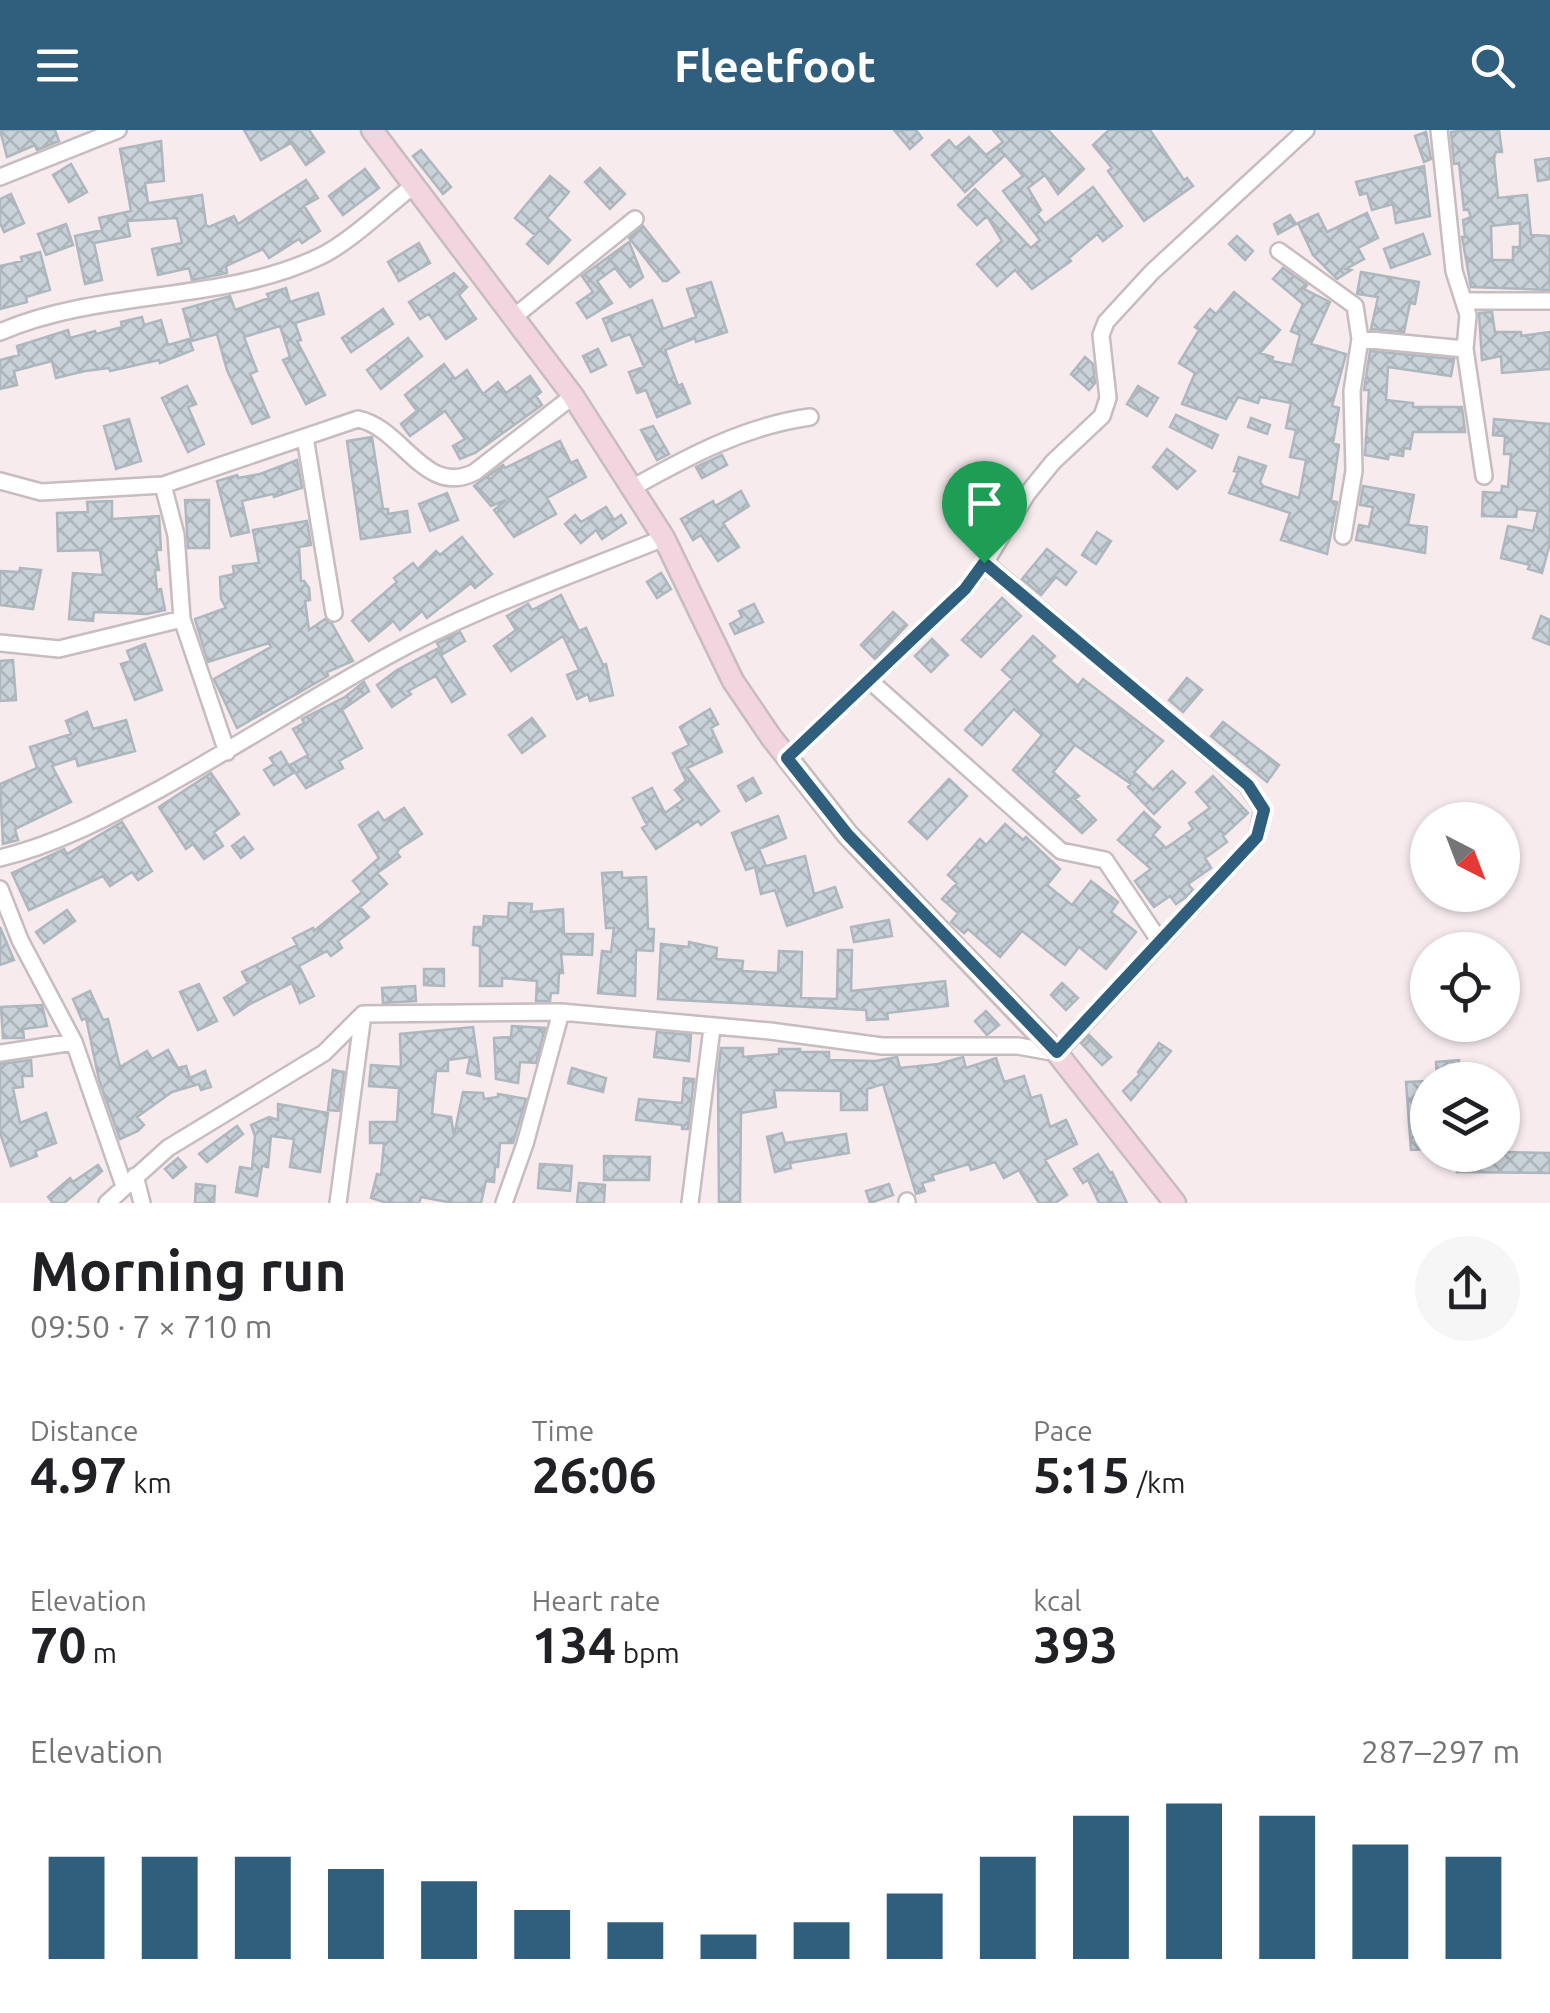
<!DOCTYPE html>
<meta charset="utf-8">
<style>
body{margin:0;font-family:Ubuntu,sans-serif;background:#f6f6f6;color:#202124;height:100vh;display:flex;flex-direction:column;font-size:38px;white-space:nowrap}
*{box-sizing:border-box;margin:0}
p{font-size:32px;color:#757577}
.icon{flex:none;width:55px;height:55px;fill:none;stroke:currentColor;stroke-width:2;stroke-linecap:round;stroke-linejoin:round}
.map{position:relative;height:1073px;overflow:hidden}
.side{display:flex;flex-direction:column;background:#fff;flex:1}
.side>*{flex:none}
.needle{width:65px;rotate:138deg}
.controls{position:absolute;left:1410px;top:672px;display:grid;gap:20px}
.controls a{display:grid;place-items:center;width:110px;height:110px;border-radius:50%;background:#fff;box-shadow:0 2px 8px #0004;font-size:50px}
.pin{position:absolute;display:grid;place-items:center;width:85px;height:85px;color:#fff;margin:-102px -42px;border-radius:50% 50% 50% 0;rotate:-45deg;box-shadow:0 0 10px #0007}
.pin .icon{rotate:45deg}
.round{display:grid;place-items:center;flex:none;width:105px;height:105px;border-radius:52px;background:#f6f6f6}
.summary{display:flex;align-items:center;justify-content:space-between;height:170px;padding:0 30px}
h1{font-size:55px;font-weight:700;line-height:75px}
.metrics{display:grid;grid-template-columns:repeat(3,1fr);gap:15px;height:170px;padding:10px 30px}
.metrics div{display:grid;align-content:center}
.metrics b{font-size:50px;font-weight:700}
.metrics small{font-size:28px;font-weight:400}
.metrics p{font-size:28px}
.chart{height:280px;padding:20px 30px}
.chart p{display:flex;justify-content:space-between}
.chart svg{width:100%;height:180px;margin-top:10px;stroke:#2f5f7d;stroke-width:6}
header{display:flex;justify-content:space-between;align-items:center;height:130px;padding:0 30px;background:#2f5f7d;color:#fff;font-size:45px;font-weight:700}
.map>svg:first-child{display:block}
.building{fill:url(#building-cross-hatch);stroke:#aeb7be;stroke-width:2.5;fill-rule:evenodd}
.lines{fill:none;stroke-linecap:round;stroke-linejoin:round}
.minor-casing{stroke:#c7bcbf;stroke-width:20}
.secondary-casing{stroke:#c7bcbf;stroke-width:25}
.minor{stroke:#fff;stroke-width:15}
.secondary{stroke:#f2d5df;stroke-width:20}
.route-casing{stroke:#fff;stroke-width:20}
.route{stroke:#2f5f7d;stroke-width:12}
</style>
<header><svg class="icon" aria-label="menu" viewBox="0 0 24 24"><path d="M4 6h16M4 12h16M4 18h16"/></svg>Fleetfoot<svg class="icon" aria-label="search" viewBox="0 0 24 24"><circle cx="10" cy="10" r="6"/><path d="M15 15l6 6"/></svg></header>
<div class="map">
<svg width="1550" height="1073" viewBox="0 0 1550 1073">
<defs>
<pattern id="building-cross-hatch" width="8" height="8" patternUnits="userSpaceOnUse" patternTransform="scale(2.5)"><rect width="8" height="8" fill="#c9d2d9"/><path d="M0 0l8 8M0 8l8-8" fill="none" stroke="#acb3b9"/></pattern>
</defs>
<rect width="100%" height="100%" fill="#f7ebee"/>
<path class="building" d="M0,0H55L59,11L37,20L35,15L7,27Z
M244,0H309L324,22L306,35L291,13L261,30Z
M894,0H916L922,8L910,19Z
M993,0H1048L1084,39L1058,64L1045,45L1028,58L1041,80L1037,84L1045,94L1093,57L1122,96L1103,111L1097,104L1069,128L1071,131L1032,159L1015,140L997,156L977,134L1002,111L987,86L977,95L958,75L975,59L1031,118L1040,110L1003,61L1023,46L1005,25L965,62L932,25L949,10L956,18L969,7L986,25L1003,12Z
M1109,0H1150L1184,50L1187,48L1193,56L1144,91L1108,41L1112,38L1093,15Z
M1467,0H1499L1502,22H1496L1494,29L1498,68L1527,65L1531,105L1550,106V160L1471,157L1462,107H1465L1463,90L1471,87L1468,79L1464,80L1459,33L1454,34L1451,2ZM1520,93V117H1513V130H1492L1491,96Z
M1426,2L1431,29L1424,32L1415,6Z
M161,11L164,51L145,53L148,73L202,65L206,95L209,97L234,86L238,94L306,50L318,68L304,76L320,101L302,113L299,109L269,128L263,119L226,136L227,143L192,150L189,138L158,145L152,119L182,113L177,88L127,91L130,106L94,113L102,150L85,154L75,106L102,100L99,88L131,81L120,19Z
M421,20L451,57L443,64L413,26Z
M1550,28V49L1538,51L1535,30Z
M71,34L87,62L69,72L53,45Z
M1424,36L1430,86L1396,93L1393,74L1372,80L1367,63L1360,65L1356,52Z
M600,38L625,64L610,79L585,52Z
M365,39L379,58L343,85L329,66Z
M550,46L569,62L547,88L570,110L548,134L527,114L535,105L515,88Z
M11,64L24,93L4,102L0,93V69Z
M1367,83L1378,108L1358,118L1364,129L1346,139L1351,140L1337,149L1313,125L1298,93L1318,84L1327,102Z
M1290,85L1296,94L1278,104L1274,94Z
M66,94L73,115L46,125L38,104Z
M643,96L679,142L667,151H663L629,108Z
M1423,104L1430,124L1391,138L1384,119Z
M1237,106L1253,121L1245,130L1229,114Z
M629,112L643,147L630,157L615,138L597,151L612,173L587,188L577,173L593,162L582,146Z
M419,113L430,133L399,151L388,132Z
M40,122L50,160L26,167L27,172L0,179V136L22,131L21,127Z
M1283,138L1307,155L1304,159L1330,172L1311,214L1346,224L1332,276L1339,278L1333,313L1339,315L1331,371L1337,372L1327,424L1281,410L1290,383L1229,363L1238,342L1234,341L1239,327L1266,336L1260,352L1263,356L1299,368L1306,330L1290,327L1296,300L1286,298L1291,273L1260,267L1258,273L1238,267L1226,289L1182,274L1195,243L1179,233L1199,200L1195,197L1210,179L1216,184L1234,162L1280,200L1260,223L1273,227L1272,231L1292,235L1300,205L1291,201L1303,174L1273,149Z
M1361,142L1419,152L1415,174L1410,173L1404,202L1371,199L1378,167L1357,164Z
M454,143L467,157L459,165L476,189L446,209L429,184L420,189L409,172Z
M711,152L727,202L696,212L695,208L665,220L678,256L682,254L690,273L657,287L646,260L637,263L629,242L644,237L630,204L612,211L603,189L652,170L663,199L696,187L687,159Z
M286,158L290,172L318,163L324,184L295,193L301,210L297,211L325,265L306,274L283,230L290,227L280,196L244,207L257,241L250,244L269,287L252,294L227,240L217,204L192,211L183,179L230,166L235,180L269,168L267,164Z
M383,179L393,194L351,222L342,208Z
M1492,182L1495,202H1521V206L1550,202V239L1502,243L1501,226L1482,230L1479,183Z
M142,187L144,195L161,190L168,215L189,209L193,220L160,233L159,230L110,241L109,238L85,241L56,248L52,231L14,241L17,255L0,259V230L19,225L17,216L68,200L70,208L95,201L96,204L122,197L121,192Z
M408,208L422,226L381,259L367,240Z
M598,219L606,235L591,242L583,226Z
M1370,221L1454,229L1451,246L1388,237L1386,270L1413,273V277H1462L1465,302H1413L1410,319L1404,318L1403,326L1389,324L1388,329L1365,325L1369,260H1364Z
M1085,227L1093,234L1095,253L1089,260L1071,244Z
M444,234L455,249L467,240L483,264L498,252L506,263L530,246L541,262L536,266L542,275L475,323L460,329L453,316L465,309L445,281L410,306L401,294L417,281L405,265Z
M187,256L196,274L188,277L204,314L188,322L162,268Z
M1138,256L1158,268L1147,286L1127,274Z
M1176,285L1218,305L1212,318L1170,297Z
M1251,288L1270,295L1267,304L1248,297Z
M129,289L141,331L116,339L104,296Z
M1494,289L1550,294V413L1542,443L1528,439L1530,435L1501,428L1508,396L1533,401L1538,381L1517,379L1516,387L1482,386L1483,362L1501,363L1502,356L1508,357L1511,324H1504L1505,306L1493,305Z
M653,296L669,324L657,330L641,300Z
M372,307L383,379H388V384L407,381L410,402L361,409L347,311Z
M560,311L571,333L577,330L586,347L547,368L556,384L514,407L494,380L506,370L491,376L474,356L503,335L505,338Z
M1167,319L1195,341L1177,359L1153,337Z
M722,325L727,335L702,348L696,337Z
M297,330L302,358L274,367L273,364L242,371L249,402L231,406L217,351L237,345L238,348L260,344Z
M1363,356L1414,365L1408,395L1427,397L1425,423L1356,410L1359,395L1369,397L1373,377L1360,375Z
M741,361L749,376L723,393L739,417L718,431L701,405L693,410L681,389L713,371L715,376Z
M447,363L458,390L430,401L419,374Z
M185,370H209V418H188Z
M112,371V389L159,386L161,420H156L159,440H155L157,460L161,459L165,480L147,484L94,482L93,491L69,489L73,443L103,445L100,420L58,421L57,383L88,382L87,372Z
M606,377L614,390L621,385L626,393L602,409L596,400L581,413L565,394L575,385L581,392Z
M307,391L311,415L299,417L301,451H304L309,458L310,470L305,471L309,500L325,489L332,494L353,531L327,542L328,546L237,598L214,549L271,517L269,513L208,532L195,489L226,478L221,469L220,447L234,444L233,436L259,433L253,400Z
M1097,402L1111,411L1096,434L1082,425Z
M462,407L492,444L475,458L471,453L427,488L422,481L400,500L393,491L369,511L352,491L397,452L394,448L413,433L418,439L436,421L440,425Z
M1047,419L1076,442L1066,455L1056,447L1041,465L1022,449Z
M20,438L41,440L33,479L0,475V441L19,442Z
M661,443L671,459L657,468L647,452Z
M561,465L579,501L586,498L603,535L606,534L613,565L590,571L588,564L577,569L567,545L579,540L563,506L511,541L494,516L516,500L507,486L528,474L532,480Z
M1002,468L1021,486L981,527L962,510Z
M754,474L763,492L735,504L730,494L742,487L739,481Z
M893,482L907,495L875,529L861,515Z
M1541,486L1550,490V515L1533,508Z
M460,502L465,511L443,524L437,513Z
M1033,506L1055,526L1050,531L1078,556L1083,549L1163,611L1134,642L1153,660L1172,641L1185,653L1154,684L1128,657L1131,654L1075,615L1053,642L1079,666L1075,669L1096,690L1082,703L1013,640L1042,605L1014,579L982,615L965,600L1012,549L1002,540Z
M932,509L948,525L931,542L915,526Z
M145,514L162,560L135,570L121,534L131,531L127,521Z
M437,519L465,564L452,572L436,546L408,561L411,564L392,577L377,555L397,540Z
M13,530L16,570L0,571V531Z
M1187,548L1202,560L1183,582L1169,570Z
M364,552L369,561L342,580L362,618L339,631L343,638L306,658L290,635L308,625L293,599L304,593L302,589L345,567Z
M710,579L718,594L711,598L722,622L687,638L719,681L701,695L698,691L656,719L642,698L647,695L633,668L652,658L665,683L683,670L675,660L686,651L673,623L689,615L680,597Z
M87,582L93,599L126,590L135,621L78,636L76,628L52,636L71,672L15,699L18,710L3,714L0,654L37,638L30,617L71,604L66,591Z
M532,588L545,606L522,623L509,605Z
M1223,592L1279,635L1267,652L1211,606Z
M281,622L293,643L274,655L264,640L274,634L270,628Z
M211,643L239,684L214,702L223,716L204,729L193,714L186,719L159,677Z
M1213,646L1248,683L1223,706L1227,712L1205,728L1211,738L1188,754L1193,760L1186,767L1176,774L1170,766L1154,777L1135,751L1151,739L1118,710L1144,682L1160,697L1153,705L1166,718L1193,699L1189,693L1210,678L1196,662Z
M753,648L761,663L746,671L738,656Z
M949,649L967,666L927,709L909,692Z
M404,678L422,704L399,719L397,723L400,727L377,743L387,754L360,777L369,787L338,811L342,818L331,826L327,821L299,836L314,866L300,873L292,853L250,874L234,885L224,868L248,853L242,842L297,815L293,808L313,798L314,801L362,762L353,751L379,728L359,695L378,682L384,691Z
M778,686L786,708L759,719L766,736L805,726L814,764L835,757L842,777L787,796L775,760L761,764L755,737L746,740L732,703Z
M122,692L152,741L138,750L132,742L110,756L103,746L29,780L12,743L64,719L67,724Z
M1005,694L1023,710L1026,707L1060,739L1047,755L1072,775L1091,751L1118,772L1111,782L1136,802L1106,839L1079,817L1065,835L1022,801L1000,827L968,799L964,803L951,792L958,783L942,769L957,753L948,745L980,709L986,715Z
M244,707L253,719L241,728L232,716Z
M622,742V748L646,747L648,799H654L653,821L636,820L635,866L598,863L602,821L611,822L614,798H606L602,743Z
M509,773L532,774L531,782L563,779L564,804H593L592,825L561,824L563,843H559L558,863H551L550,871H536L537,851L502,848V856H480V816L473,815L474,797H483L484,786L508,787Z
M67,780L75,791L44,813L36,802Z
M889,790L892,806L854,812L851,797Z
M0,797L14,830L0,835Z
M689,812L717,818L716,829L743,831L742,841L778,843L779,821L802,822L801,868L837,869L838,820H852L851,861L945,851L948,876L887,883L888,889L867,890L866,880L658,869L661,814L689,817Z
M424,839H444V856L424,855Z
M1062,853L1078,868L1066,880L1051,865Z
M199,854L217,891L198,900L180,862Z
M415,856L416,871L383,873L382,858Z
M90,861L103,890L108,889L120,937L147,921L152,929L168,920L178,938L186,936L190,948L205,941L211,957L201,960L199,954L172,962L137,987L144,995L138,1001L120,1009L99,950L86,888L82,890L73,869Z
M42,875L47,896L23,899L24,908H3L1,877Z
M986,881L999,895L987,905L975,891Z
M512,896L545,898L536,933L520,932L518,953L496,949L494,908L511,907Z
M473,897L480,946L467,943L470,927L448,930V941H436L432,984L451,987L454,1006L463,962L483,963L484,969L498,967V964L526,969L513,1013H500L498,1037H495L494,1052L486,1051L481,1073H453L421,1067L419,1073H387L371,1068L377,1044L381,1045L384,1013H370V992H397L399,958L369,956L371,935L401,937L400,904Z
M657,902L691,905L689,931L654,927Z
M1089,905L1111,927L1102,935L1081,913Z
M1159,913L1171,921L1131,970L1123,961L1140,944L1138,942Z
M721,918H743V927L779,924V919H800V922H829V930L876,931L897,927L900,938L938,934L963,927L966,938L996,928L1004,952L1024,946L1031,968L1041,965L1050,997L1066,990L1077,1014L1045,1030L1067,1065L1055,1073H1039L1019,1040L1004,1048L995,1032L971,1040L969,1034L932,1045L934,1050L922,1053L925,1061L916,1064L883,954L867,959V980H841V961L774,960L776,977L741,983L740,1072H719L718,943Z
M31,930L32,946H22L23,957L13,958L20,993L46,983L56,1013L35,1021L37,1026L11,1036L0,1003V934Z
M1459,930L1460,950H1437L1436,932Z
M572,938L606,948L603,962L568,953Z
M333,940L344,942L339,981L328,980Z
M684,948L694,949L688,999H682V995L636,990L639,969L682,973Z
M1428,951V1019L1411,1020L1406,952Z
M278,974L328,983L320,1042L290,1037L294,1009L271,1006L268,1037L262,1036L257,1066L236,1062L240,1037L252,1039L255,1006L251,995L269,987L278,990Z
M237,996L243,1004L207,1032L199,1024Z
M782,1003L785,1013L846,1004L849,1023L790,1033L791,1038L775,1042L767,1007Z
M1502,1022L1550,1023V1043L1457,1042V1025H1502Z
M1098,1024L1110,1043L1112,1042L1127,1073H1099L1088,1050L1083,1053L1074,1039Z
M604,1026L650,1027L649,1050H604Z
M178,1028L186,1037L173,1048L165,1039Z
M540,1034L572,1036L570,1061L538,1058Z
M98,1035L102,1041L64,1073H53L48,1067L70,1048L73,1052Z
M579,1053L605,1055L604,1073H577Z
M196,1054L215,1056L214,1073H195Z
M889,1054L893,1065L870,1073L866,1061Z"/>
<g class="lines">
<defs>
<path id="minor" d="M1439,0L1454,141L1468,185L1465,219L1484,346
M0,47L118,0
M1279,121L1355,176L1360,209L1352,261L1354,341L1343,406
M1464,171H1550
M515,186L635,89
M0,202C102,158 221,174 321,126C350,112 387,76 413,56
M1360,209L1465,219
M305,307L334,483
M0,351L41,362L163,355L358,289C403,298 425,368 475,342L573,266
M163,355L176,405L182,489L227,622
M632,358C689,326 745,296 810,287
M985,433L1027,364L1053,332L1102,286L1108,268L1101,205L1106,192L1152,142L1306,0
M0,513L59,519L182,489
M869,550L1061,721L1105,730L1159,810
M0,728C58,714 108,687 160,659C236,617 308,570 384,528C472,479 570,446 664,408
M0,759L20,810L74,912L124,1056
M0,923L74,912
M135,1046L142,1073
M907,1071V1073
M107,1073L168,1018L324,923L363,884L561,882L770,901L882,916H1018L1057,923L1257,707L1263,679L1247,655L985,433L965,459L787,628
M338,1073L363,884
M504,1073L525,1014L561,882
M690,1073L712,898"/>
<path id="secondary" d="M372,0L573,266L664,408L733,551L771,607L848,705L1057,923L1175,1073"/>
</defs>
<use href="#minor" class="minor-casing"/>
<use href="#secondary" class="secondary-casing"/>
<use href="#minor" class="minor"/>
<use href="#secondary" class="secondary"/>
</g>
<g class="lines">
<defs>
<path id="route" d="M984,433L1248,655L1264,680L1257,707L1057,922L848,705L787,628L965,459Z"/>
</defs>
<use href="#route" class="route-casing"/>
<use href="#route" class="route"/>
</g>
</svg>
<div class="controls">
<a><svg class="needle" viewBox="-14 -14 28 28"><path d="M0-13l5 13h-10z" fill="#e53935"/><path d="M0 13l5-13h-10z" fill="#757577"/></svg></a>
<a><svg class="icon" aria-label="locate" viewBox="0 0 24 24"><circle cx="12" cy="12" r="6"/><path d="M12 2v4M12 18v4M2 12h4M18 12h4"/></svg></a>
<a><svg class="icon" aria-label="layers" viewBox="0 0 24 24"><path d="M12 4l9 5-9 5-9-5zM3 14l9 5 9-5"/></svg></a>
</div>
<div class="pin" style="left:984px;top:433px;background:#1e9e55"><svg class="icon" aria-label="arrive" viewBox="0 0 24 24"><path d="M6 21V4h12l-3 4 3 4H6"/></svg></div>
</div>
<section class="side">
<div class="summary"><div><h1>Morning run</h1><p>09:50 · 7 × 710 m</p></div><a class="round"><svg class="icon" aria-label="share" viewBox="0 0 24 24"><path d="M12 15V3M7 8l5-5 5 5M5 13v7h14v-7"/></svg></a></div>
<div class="metrics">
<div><p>Distance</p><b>4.97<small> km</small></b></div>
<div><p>Time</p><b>26:06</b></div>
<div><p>Pace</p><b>5:15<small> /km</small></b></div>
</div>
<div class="metrics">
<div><p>Elevation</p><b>70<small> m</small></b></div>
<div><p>Heart rate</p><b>134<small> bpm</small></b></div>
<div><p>kcal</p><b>393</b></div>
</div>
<div class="chart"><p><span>Elevation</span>287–297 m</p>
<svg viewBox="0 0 160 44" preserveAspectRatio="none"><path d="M5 44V19M15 44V19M25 44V19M35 44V22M45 44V25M55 44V32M65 44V35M75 44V38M85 44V35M95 44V28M105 44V19M115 44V9M125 44V6M135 44V9M145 44V16M155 44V19"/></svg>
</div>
</section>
